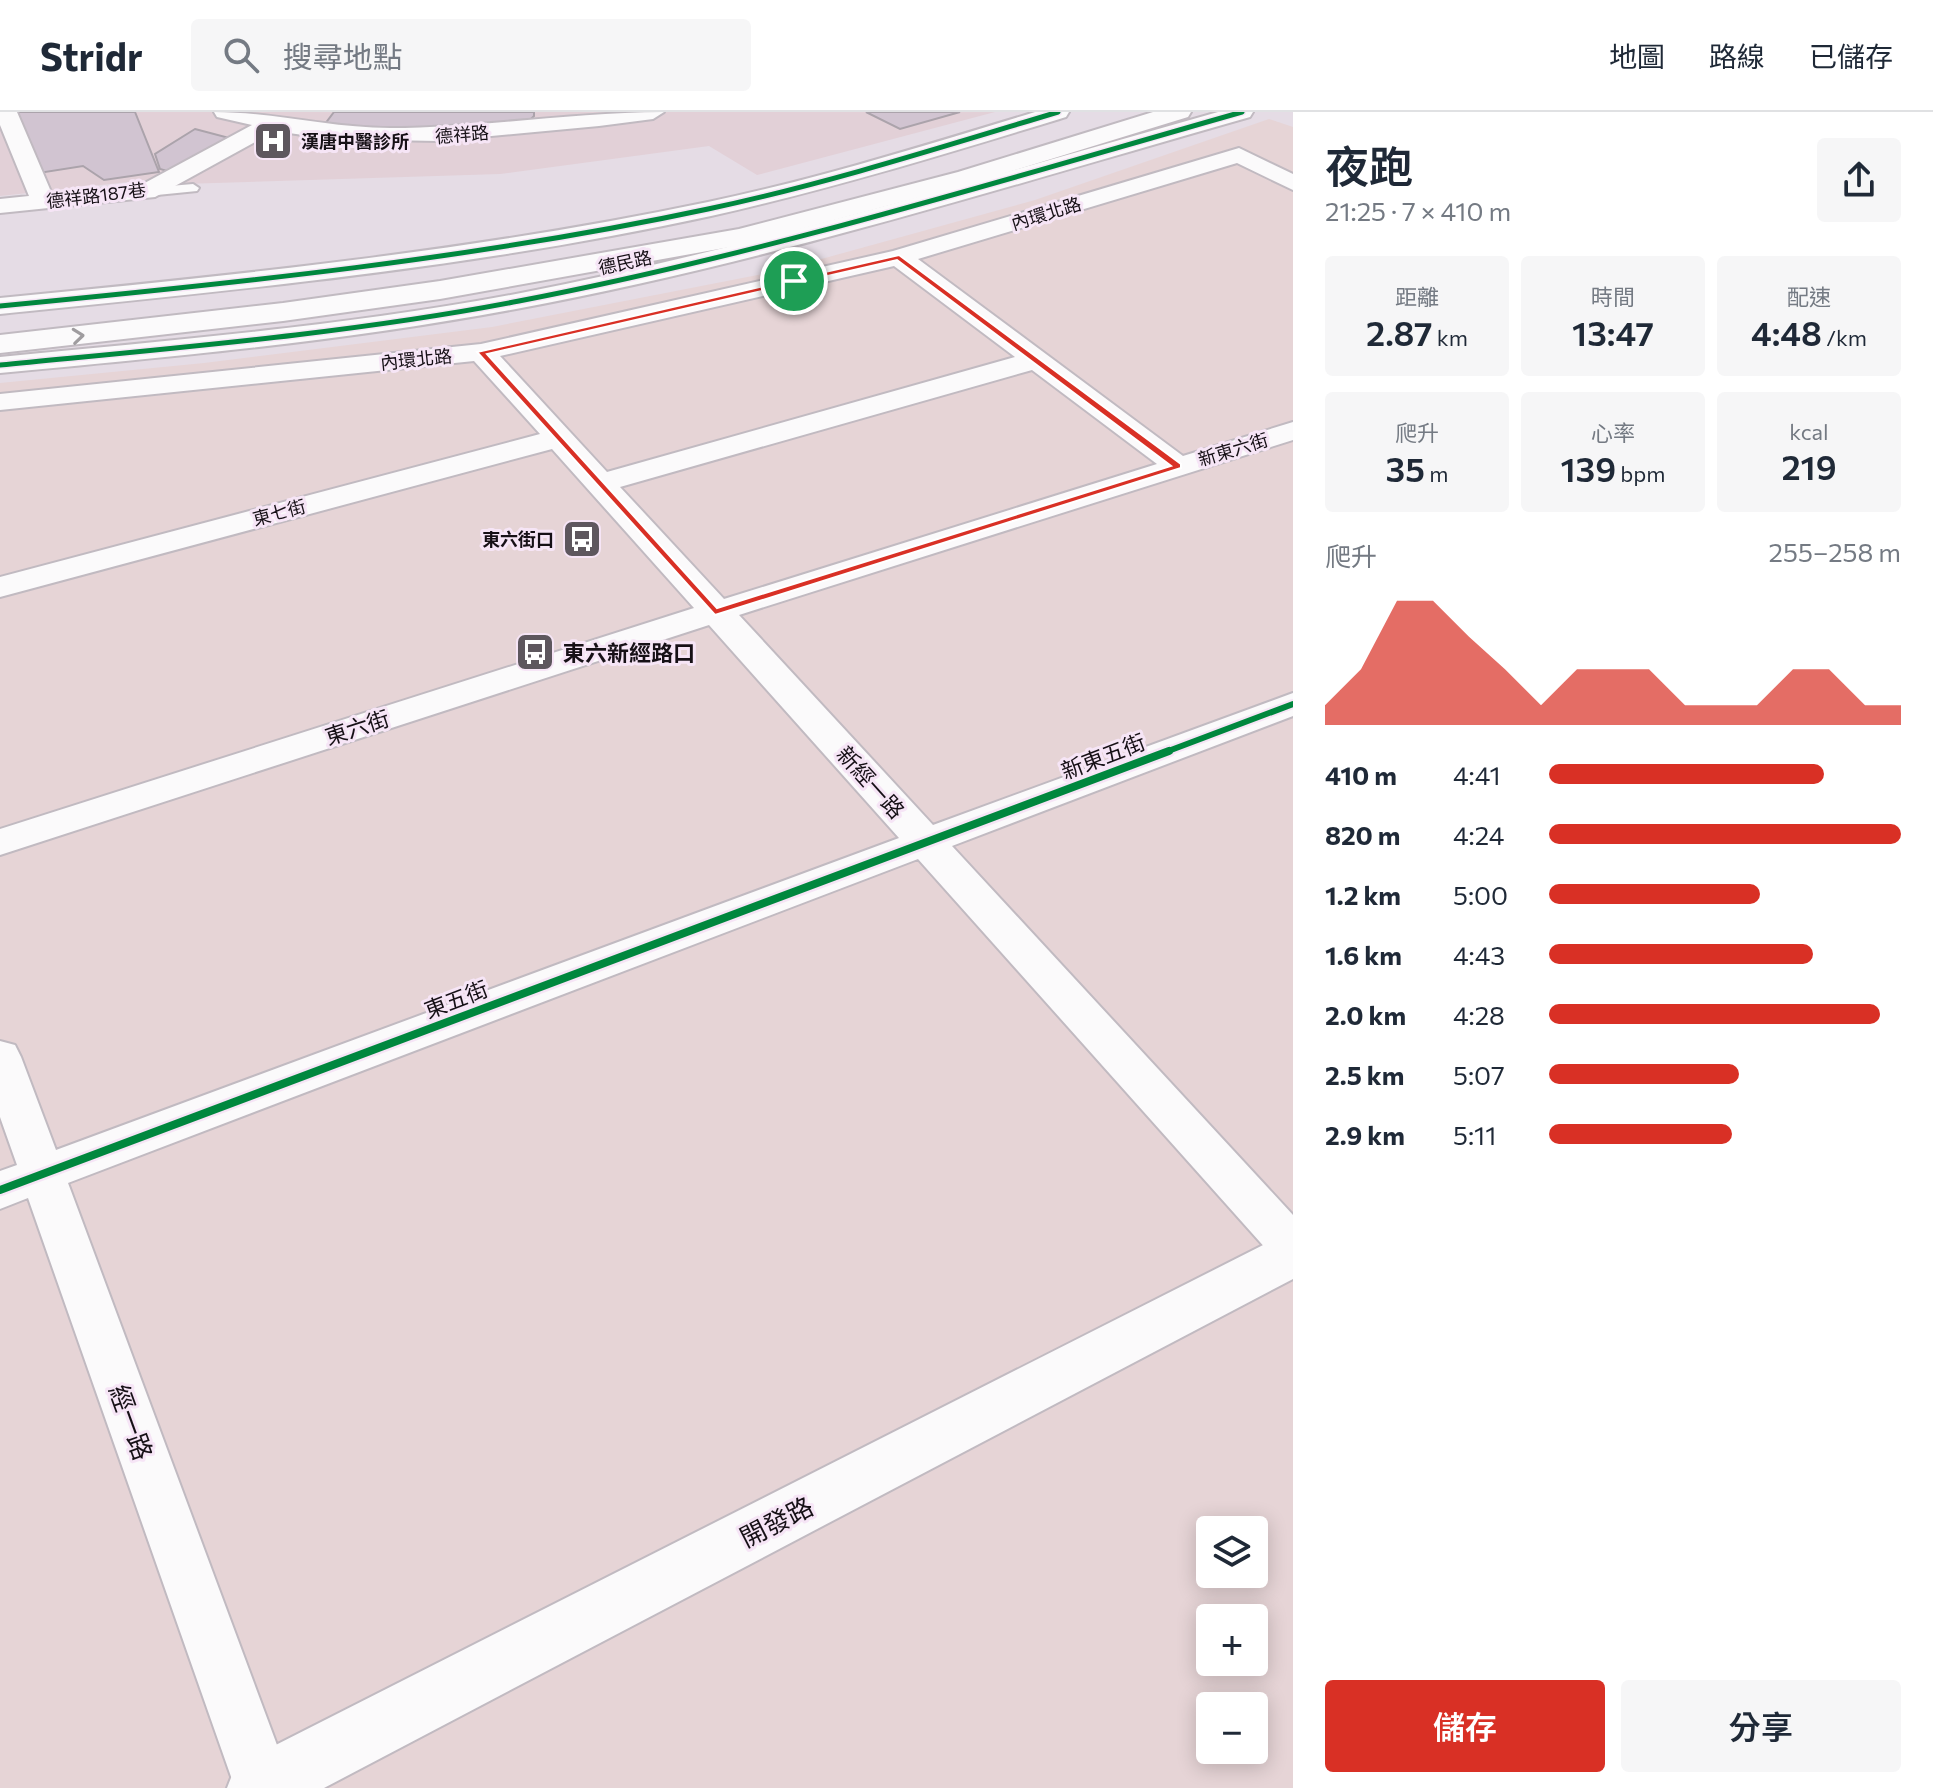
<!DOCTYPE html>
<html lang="zh-TW">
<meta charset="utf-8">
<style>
body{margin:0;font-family:Commissioner,"Noto Sans TC",sans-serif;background:#f6f6f7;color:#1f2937;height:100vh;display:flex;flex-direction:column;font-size:30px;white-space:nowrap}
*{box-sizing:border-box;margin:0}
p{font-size:26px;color:#747a83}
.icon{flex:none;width:44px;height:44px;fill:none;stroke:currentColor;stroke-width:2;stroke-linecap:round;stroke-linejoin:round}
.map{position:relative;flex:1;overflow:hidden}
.details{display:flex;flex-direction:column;background:#fff;width:640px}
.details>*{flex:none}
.fabs{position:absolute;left:1196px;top:1404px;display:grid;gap:16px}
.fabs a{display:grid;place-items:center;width:72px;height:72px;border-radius:8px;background:#fff;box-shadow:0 4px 20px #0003;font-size:40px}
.pin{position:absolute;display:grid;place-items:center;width:68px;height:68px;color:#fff;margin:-34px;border:4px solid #fff;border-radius:50%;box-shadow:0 2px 8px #0007}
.round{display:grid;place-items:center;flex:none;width:84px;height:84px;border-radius:8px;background:#f6f6f7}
.headline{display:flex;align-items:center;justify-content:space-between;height:136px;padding:0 32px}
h1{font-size:44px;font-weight:600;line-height:60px}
.stats{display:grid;grid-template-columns:repeat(3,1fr);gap:12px;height:136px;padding:8px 32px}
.stats div{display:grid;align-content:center;border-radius:8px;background:#f6f6f7;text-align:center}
.stats b{font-size:34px;font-weight:600}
.stats small{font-size:22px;font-weight:400}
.stats p{font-size:22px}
.chart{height:224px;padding:16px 32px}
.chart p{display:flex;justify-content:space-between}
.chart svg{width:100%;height:144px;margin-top:8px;fill:#d93025;opacity:.7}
.cta{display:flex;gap:16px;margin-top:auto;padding:16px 32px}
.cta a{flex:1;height:92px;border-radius:8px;background:#d93025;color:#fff;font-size:32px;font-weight:600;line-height:92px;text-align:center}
.cta a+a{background:#f6f6f7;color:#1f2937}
ul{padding:0 32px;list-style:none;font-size:26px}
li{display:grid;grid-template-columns:128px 96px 1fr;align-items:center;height:60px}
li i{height:20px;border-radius:10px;background:#d93025}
header{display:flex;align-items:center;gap:48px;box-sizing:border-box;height:112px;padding:0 40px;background:#fff;border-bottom:2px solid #e0e1e3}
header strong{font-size:38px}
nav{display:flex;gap:44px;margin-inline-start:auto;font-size:28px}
.search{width:560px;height:72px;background:#f6f6f7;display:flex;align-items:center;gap:20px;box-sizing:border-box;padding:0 28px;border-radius:8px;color:#747a83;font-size:30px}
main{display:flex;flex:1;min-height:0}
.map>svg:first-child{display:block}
.commercial{fill:#e2d0d7}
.industrial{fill:#e6d4d6;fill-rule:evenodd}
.building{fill:#d1c4d1;stroke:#aba3ab;stroke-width:2}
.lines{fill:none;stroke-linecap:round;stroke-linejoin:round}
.service-casing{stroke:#c1bac1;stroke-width:4}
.minor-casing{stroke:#c1bac1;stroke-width:4}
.tertiary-casing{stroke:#c1bac1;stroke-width:4}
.service{fill:#fbfafb;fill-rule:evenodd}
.minor{fill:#fbfafb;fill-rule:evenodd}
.tertiary{fill:#fbfafb;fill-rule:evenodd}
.cycleway-far2-casing{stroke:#f6e5f6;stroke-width:8}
.cycleway-far1-casing{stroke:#f6e5f6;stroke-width:10}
.cycleway-casing{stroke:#f6e5f6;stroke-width:13}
.cycleway-far2{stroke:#00873e;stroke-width:5}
.cycleway-far1{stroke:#00873e;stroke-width:6}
.cycleway{stroke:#00873e;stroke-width:8}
.oneway{stroke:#9f9c9f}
.route{fill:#d93025;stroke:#fff;stroke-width:2;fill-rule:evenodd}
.labels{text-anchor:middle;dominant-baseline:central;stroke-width:6;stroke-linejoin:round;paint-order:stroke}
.far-street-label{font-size:18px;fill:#161016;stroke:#f6e5f6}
.far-poi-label{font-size:18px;font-weight:bold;fill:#161016;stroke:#f6e5f6;text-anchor:start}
.poi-label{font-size:22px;font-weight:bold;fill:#161016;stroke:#f6e5f6;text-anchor:start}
.street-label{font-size:22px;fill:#161016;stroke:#f6e5f6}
.near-street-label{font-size:26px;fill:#161016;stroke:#f6e5f6}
</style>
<header>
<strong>Stridr</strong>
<div class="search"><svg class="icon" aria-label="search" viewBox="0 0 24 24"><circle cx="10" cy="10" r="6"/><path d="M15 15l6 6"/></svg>搜尋地點</div>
<nav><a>地圖</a><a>路線</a><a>已儲存</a></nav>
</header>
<main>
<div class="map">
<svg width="1293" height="1676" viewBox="0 0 1293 1676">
<rect width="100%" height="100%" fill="#e5dce5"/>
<path class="commercial" d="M0,0H995L757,63L709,34L500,62L183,72L156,67L0,84Z"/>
<path class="industrial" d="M1269,7L1293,15V1676H0V271L204,251L492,215L778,159L1035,88ZM1210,1418H1254V1462H1210ZM1210,1506H1254V1550H1210ZM1210,1594H1254V1638H1210Z"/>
<path class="building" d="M11,0H135L159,60L104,68L83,54L39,61Z
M334,0H534V4L530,8L489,15L367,16L325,12Z
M866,0H960L900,17Z
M195,17L237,28L178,62L160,57L155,42Z"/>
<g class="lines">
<defs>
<path id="service" d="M193,72L199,76L197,79L147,84L141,80L147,76Z"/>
<path id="minor" d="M0,0H17L52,82L141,73L252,13L217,5L214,0C273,0 330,16 390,16C482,16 572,0 664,0L653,7L599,14L438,29L331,27L275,19L155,85L0,101V87L29,84L0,13Z
M1035,0H1069L1066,5C948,41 831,77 711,104C477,155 238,178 0,202V186C237,163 474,139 708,90C818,67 926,33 1035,0Z
M1218,0H1253L1250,5C1007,74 765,151 516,197C346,229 173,245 0,261V245C174,228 349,214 521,181C757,135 987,65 1218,0Z
M1239,36L1293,62V78L1237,51L918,147L1183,344L1293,310V328L739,503L933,713L1293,581V604L952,734L1293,1103V1155L1277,1149L918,747L68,1071L293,1676H235L28,1086L0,1097V1059L17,1053L0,1005V929L15,933L21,945L56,1038L899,726L709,513L0,743V717L694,496L552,337L0,485V465L540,322L474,249L0,298V282L481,232L893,139ZM894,154L1015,245L607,360L500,244ZM1032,258L1157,352L724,487L620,375Z"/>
<path id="tertiary" d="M1153,0H1191L1188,5L976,70L741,133L440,187L283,209L0,241V223L283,191L440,169L739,117L958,60Z
M1293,1120V1167L324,1676H227L236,1653L1275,1127Z"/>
</defs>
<use href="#service" class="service-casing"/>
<use href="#minor" class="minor-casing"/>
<use href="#tertiary" class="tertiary-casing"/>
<use href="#service" class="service"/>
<use href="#minor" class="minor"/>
<use href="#tertiary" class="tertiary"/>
<defs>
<path id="cycleway-far2" d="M0,194C237,171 474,147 708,97C826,72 942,35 1058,0
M0,253C174,236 348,222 519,189C764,142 1003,68 1242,0"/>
<path id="cycleway-far1" d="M1163,641L1293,592"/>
<path id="cycleway" d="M0,1078L1169,639"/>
</defs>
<use href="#cycleway-far2" class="cycleway-far2-casing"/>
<use href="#cycleway-far1" class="cycleway-far1-casing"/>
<use href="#cycleway" class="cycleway-casing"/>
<use href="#cycleway-far2" class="cycleway-far2"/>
<use href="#cycleway-far1" class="cycleway-far1"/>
<use href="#cycleway" class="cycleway"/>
</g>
<defs><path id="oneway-chevron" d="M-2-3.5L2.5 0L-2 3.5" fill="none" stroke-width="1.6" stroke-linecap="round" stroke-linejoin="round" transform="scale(2)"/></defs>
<use class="oneway" href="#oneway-chevron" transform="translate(78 224) rotate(-6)"/>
<path class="route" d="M899,143L1181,352V356L715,503L477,240ZM897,148L1171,354L717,496L487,242Z"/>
<defs>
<symbol id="hospital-square" viewBox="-11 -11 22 22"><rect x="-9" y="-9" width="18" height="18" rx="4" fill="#5e575e" stroke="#f6e5f6"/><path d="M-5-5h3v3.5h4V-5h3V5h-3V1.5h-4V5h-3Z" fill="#fff"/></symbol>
<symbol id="bus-square" viewBox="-11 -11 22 22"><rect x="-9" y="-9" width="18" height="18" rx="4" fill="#5e575e" stroke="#f6e5f6"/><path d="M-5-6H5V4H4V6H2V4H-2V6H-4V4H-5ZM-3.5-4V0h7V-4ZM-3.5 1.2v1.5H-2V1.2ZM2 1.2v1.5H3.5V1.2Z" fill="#fff"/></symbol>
</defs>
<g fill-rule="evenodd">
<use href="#hospital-square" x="251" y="7" width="44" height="44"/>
<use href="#bus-square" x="560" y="405" width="44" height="44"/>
<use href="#bus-square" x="513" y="518" width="44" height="44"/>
</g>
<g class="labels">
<g class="far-street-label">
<text transform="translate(462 22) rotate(-5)">德祥路</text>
<text transform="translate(96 83) rotate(-7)">德祥路187巷</text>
<text transform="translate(1046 101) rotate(-17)">內環北路</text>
<text transform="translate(625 150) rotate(-12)">德民路</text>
<text transform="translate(416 247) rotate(-6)">內環北路</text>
<text transform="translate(1233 337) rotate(-17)">新東六街</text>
<text transform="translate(279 400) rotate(-15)">東七街</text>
</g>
<g class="far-poi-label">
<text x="301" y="29">漢唐中醫診所</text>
<text x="554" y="427" text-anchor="end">東六街口</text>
</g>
<g class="poi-label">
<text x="563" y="540">東六新經路口</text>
</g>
<g class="street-label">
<text transform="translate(357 615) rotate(-18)">東六街</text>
<text transform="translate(1103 644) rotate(-21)">新東五街</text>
<text transform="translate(871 670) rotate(48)">新經一路</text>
<text transform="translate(456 887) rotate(-21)">東五街</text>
</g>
<g class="near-street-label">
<text transform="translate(132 1310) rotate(70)">經一路</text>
<text transform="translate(776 1409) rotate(-27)">開發路</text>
</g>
</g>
</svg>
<div class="fabs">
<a><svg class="icon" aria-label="layers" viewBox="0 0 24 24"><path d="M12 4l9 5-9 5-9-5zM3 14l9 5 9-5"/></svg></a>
<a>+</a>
<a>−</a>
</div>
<div class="pin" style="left:794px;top:169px;background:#1e9e55"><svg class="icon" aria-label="arrive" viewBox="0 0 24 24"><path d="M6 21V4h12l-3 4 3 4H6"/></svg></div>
</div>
<section class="details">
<div class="headline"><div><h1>夜跑</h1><p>21:25 · 7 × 410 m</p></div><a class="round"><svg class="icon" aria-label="share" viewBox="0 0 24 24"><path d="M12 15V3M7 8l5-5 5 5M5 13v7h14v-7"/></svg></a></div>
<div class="stats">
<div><p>距離</p><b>2.87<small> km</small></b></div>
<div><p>時間</p><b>13:47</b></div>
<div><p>配速</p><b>4:48<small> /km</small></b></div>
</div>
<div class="stats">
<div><p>爬升</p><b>35<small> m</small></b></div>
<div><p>心率</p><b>139<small> bpm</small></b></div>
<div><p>kcal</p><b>219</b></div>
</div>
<div class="chart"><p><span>爬升</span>255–258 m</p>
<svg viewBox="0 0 160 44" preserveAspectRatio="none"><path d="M0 44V38L10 27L20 6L30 6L40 17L50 27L60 38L70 27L80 27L90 27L100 38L110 38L120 38L130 27L140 27L150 38L160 38V44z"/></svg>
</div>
<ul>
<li><b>410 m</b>4:41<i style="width:78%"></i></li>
<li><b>820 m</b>4:24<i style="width:100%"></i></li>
<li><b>1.2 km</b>5:00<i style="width:60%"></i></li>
<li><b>1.6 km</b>4:43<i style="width:75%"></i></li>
<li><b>2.0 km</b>4:28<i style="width:94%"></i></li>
<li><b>2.5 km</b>5:07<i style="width:54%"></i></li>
<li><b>2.9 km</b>5:11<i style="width:52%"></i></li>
</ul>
<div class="cta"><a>儲存</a><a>分享</a></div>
</section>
</main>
